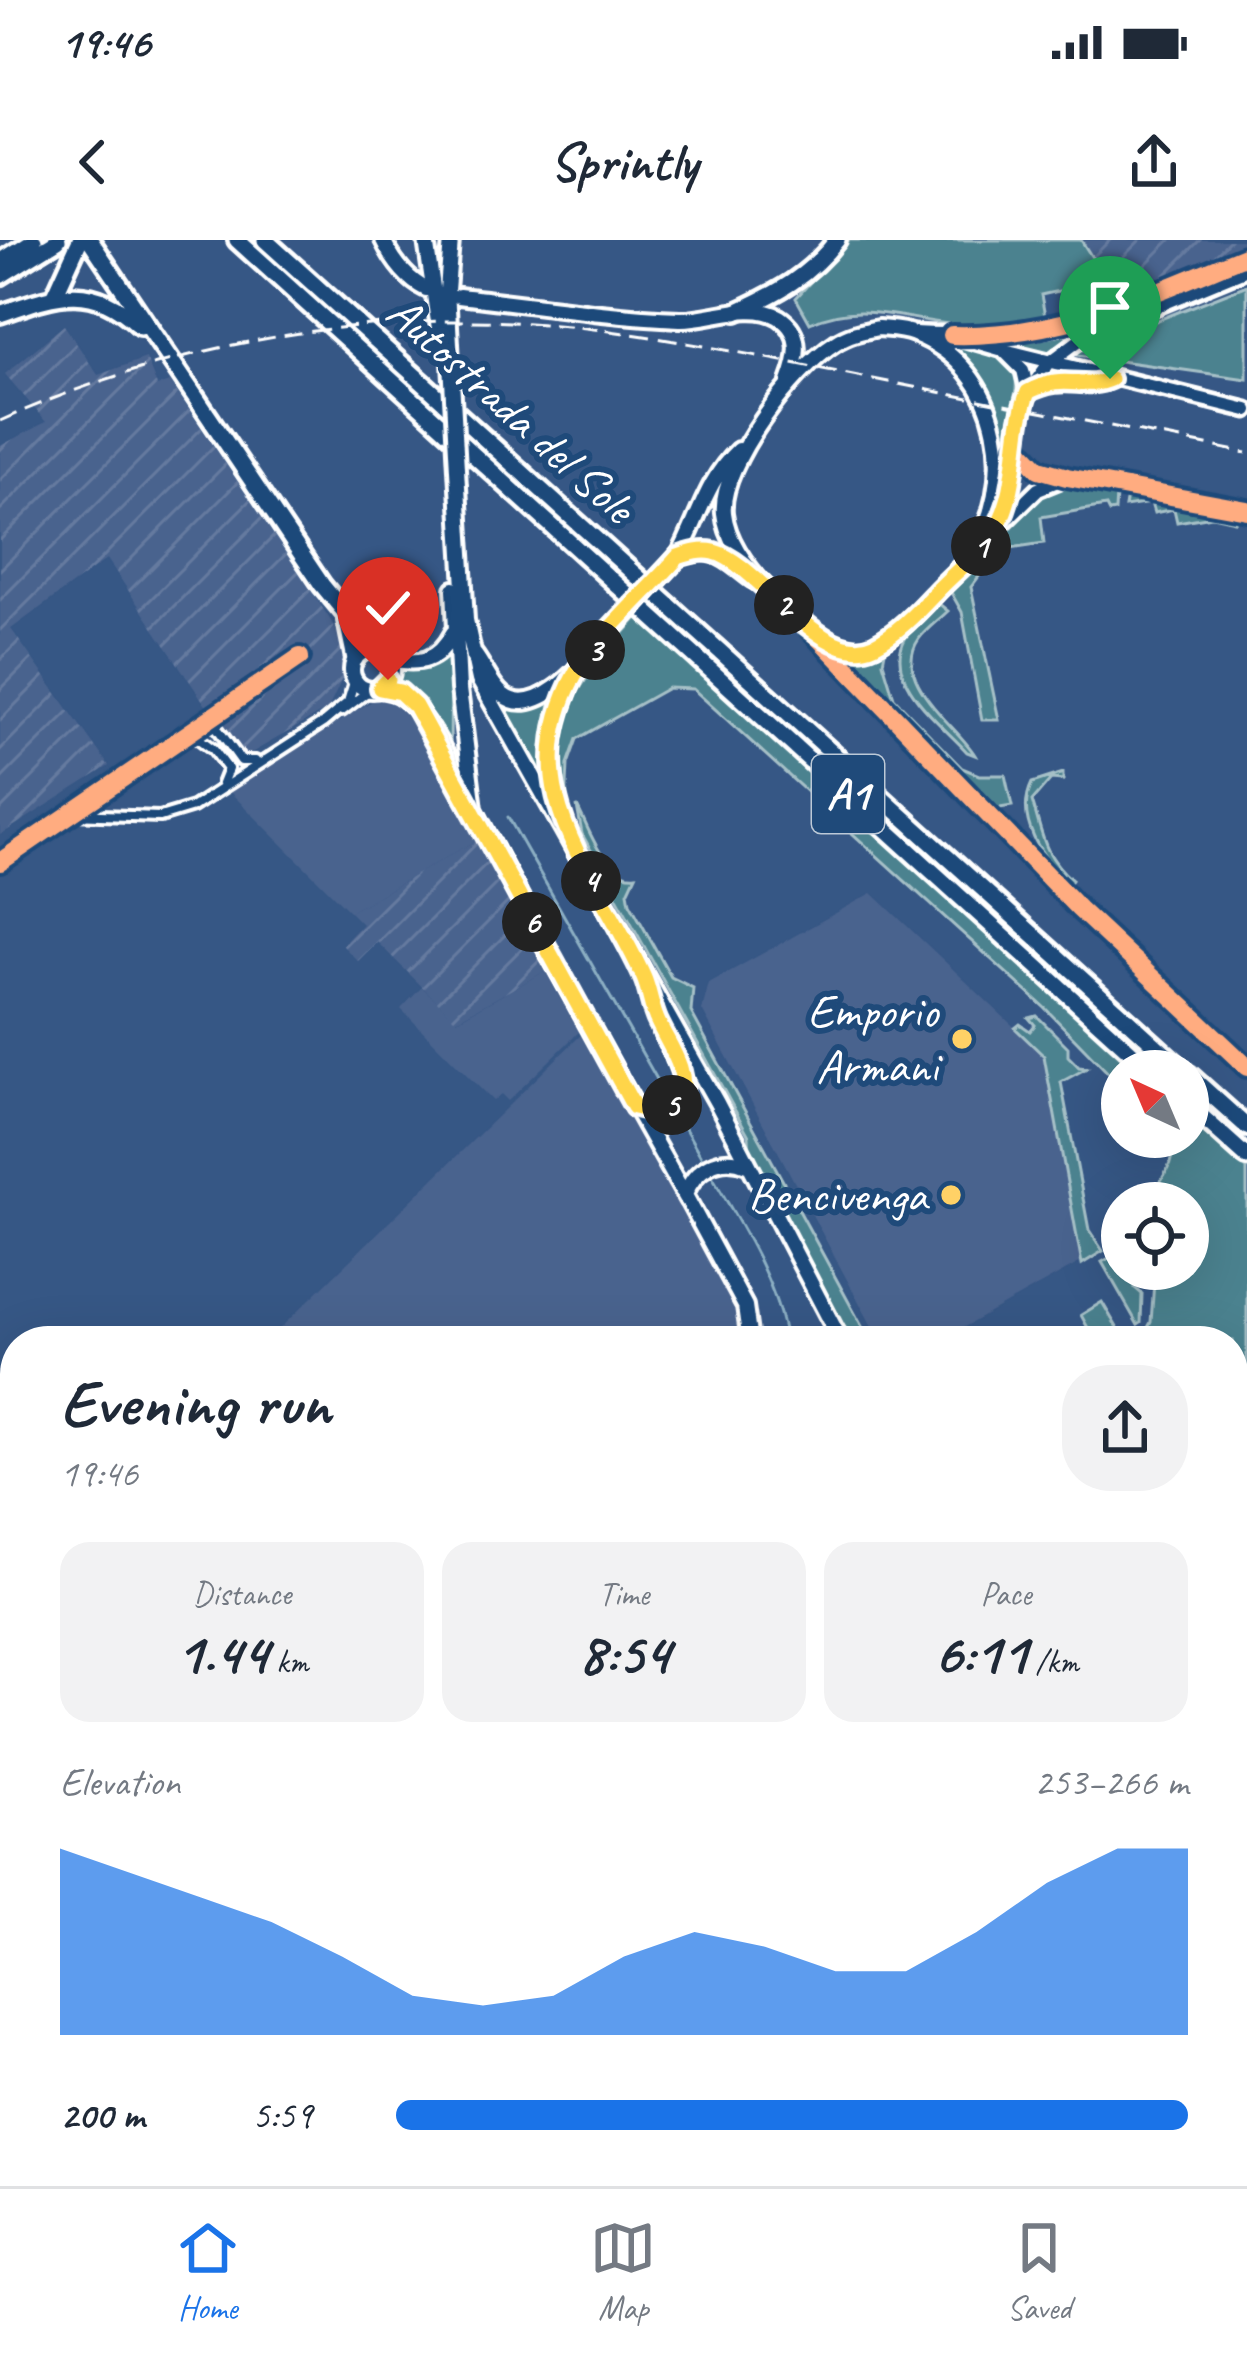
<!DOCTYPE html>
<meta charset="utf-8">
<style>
body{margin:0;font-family:Caveat,sans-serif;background:#f2f2f3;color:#1f2937;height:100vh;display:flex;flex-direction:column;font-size:45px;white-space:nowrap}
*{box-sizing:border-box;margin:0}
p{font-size:39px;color:#747a83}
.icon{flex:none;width:66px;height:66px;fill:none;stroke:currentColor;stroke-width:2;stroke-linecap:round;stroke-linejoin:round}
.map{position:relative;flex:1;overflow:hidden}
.details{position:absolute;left:0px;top:1086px;width:1248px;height:861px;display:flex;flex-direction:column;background:#fff;border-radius:48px 48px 0 0;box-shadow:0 12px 48px #0002}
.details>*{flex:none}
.needle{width:78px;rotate:316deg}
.controls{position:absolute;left:1101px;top:810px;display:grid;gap:24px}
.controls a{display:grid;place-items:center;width:108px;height:108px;border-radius:50%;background:#fff;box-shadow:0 12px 48px #0002;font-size:60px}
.pin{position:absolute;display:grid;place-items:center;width:102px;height:102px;color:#fff;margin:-123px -51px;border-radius:50% 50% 50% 0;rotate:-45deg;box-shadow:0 0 12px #0007}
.pin .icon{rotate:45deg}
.km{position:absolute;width:60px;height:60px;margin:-30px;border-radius:50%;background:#222;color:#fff;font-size:33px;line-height:60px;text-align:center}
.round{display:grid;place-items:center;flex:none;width:126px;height:126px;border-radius:48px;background:#f2f2f3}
.headline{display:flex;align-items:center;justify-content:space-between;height:204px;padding:0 60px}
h1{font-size:66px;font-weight:600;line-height:90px}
.figures{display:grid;grid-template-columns:repeat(3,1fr);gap:18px;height:204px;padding:12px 60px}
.figures div{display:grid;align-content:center;border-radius:30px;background:#f2f2f3;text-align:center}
.figures b{font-size:60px;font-weight:600}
.figures small{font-size:33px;font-weight:400}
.figures p{font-size:33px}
.chart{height:336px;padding:24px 60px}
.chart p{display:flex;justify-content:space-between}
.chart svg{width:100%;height:216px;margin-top:12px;fill:#1a73e8;opacity:.7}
ul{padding:0 60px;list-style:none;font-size:39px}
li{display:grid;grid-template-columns:192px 144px 1fr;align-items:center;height:90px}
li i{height:30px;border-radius:15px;background:#1a73e8}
.status{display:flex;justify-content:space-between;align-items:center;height:84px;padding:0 60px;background:#fff;direction:ltr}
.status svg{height:33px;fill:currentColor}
header{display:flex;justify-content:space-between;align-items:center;height:156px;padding:0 60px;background:#fff;font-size:54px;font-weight:600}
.tab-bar{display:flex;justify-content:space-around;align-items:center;height:168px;border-top:3px solid #e0e1e3;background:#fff;font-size:33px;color:#747a83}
.tab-bar a{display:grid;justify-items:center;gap:6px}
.tab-bar .current{color:#1a73e8}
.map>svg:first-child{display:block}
.built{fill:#4a638e}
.industrial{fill:url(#industrial-furrows)}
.grass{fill:#4c828f;stroke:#a6c0c7;stroke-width:3}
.park{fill:url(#park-crowns);stroke:#a6c0c7;stroke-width:3}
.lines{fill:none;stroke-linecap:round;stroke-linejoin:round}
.stream{stroke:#8cafc3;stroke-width:3}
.street-casing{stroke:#fff;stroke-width:16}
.secondary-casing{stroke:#fff;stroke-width:21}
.primary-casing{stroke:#fff;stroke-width:22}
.highway-casing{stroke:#fff;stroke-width:24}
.street{stroke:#1f4a7a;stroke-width:8}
.secondary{stroke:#1f4a7a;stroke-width:12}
.primary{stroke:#1f4a7a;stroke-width:14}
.highway{stroke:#1f4a7a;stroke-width:15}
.rail{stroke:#fff;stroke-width:3;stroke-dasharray:18 9;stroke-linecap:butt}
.primary-bridge-casing{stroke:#fff;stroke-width:22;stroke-linecap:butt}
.primary-bridge{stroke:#1f4a7a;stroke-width:14}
.cycleway-casing{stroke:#1f4a7a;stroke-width:26}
.cycleway{stroke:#ffac80;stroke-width:18}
.route-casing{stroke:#fff;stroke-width:24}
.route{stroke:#ffd54a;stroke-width:15}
.poi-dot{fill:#ffd166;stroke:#1f4a7a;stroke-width:4.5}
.labels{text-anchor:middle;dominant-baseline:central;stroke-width:12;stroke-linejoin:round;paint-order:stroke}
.shield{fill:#1f4a7a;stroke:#bcc9d7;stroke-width:3}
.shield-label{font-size:45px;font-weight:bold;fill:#fff}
.street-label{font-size:48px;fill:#fff;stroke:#1f4a7a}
.poi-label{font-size:48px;fill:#fff;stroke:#1f4a7a;text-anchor:end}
</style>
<div class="status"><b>19:46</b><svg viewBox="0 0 49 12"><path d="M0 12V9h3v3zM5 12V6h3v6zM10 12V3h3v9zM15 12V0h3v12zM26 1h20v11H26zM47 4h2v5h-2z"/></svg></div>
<header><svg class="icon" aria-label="back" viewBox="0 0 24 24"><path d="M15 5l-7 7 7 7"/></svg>Sprintly<svg class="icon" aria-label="share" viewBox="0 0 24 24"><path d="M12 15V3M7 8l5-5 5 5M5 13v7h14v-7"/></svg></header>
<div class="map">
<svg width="1247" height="1946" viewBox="0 0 1247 1946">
<defs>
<pattern id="industrial-furrows" width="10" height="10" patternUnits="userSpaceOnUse" patternTransform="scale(3)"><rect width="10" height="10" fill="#4a638e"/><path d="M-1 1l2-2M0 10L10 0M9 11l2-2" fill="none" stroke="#657a9f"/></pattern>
<pattern id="park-crowns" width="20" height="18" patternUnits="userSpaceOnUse" patternTransform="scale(3)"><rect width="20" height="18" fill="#4c828f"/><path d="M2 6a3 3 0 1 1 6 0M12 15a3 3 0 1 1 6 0" fill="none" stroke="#4c6a71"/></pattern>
</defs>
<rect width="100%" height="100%" fill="#365785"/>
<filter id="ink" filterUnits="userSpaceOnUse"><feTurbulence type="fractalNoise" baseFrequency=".00833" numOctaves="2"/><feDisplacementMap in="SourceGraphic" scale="24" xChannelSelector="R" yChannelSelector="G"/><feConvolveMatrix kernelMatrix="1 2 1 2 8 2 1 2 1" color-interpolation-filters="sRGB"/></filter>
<g filter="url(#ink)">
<path class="built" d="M384,460L398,463L409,472L477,600L350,672L228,550L372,461Z
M872,653L1044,815L1081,1022L939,1101H880L702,770L709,743Z
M551,728L581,790L508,861L501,854L493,861L401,769L422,747L457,780Z
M584,792L727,1048L740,1081L737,1101H267Z"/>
<path class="industrial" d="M1081,0H1247V5L1117,57Z
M64,85L98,135L146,118L157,146L170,142L328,376L340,397L343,437L328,469L246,516L205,464L107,319L11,389L109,526L0,595V206L46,182L5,134Z
M477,600L551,728L456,780L377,702L358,721L342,705L362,684L350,672Z
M15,1517V1932H365L350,1946H0V1531Z"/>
<path class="grass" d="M848,0H1081L1117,57L1080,73L1077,47L1041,55L1046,82C1015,85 982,87 950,84C900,79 859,60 810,83L796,58Z
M1247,45V139L1071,114Z
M1094,83L1030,144L1026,129L972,98Z
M954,107C977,106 1011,112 1016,141C1018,157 1009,173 1008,188C1006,217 1010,246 997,274L1000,205Z
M1072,242L1116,254L1115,271L1109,272L1106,266L1041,277L1044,303L1003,309L995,319L976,318L1045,247Z
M1127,256L1234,274L1235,281L1212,276L1177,282L1174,269L1154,273L1151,263L1125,267Z
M970,327L980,335L971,347L999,480H982L962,372L949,349Z
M938,363L948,371C939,380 926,389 919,399C890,441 957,485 975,515L967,512C943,485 882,441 905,399C912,386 927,374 938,363Z
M638,377L1140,831H1122V847L1045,768L693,449L668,448L577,499L568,524L566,566C536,485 589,432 638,377Z
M828,400L843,408L887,401L883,422L894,458L962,528L979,535H1005L1012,566L994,569Z
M451,408L450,516L417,457L393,443L397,427L424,428Z
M561,451L546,493L544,541L504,468L538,467Z
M1063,533V540L1051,539L1032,561C1043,595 1042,613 1072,640L1068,645C1043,618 1014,580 1032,543Z
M577,566C590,590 604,639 636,635L628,652L630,663L671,737L693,748L691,772L870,1101H857L835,1076L750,920L749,896L582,594Z
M1037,776L1068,807V816L1079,827L1087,828L1061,842L1089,990L1103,1011L1082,1024L1044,816L1015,788L1020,784L1030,791L1035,785L1029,778Z
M1188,877L1247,929V1230L1233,1220V1101H1141L1151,1082L1155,1029H1188V963H1146C1159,941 1180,923 1169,897H1188Z
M1122,1011V1029H1134L1135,1048L1142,1054L1141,1083L1138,1085L1102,1022Z
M1247,1318V1453L1233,1464V1330Z
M1247,1509V1636L1233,1621V1522Z"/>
<path class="park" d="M1102,1062L1122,1096L1112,1101H1095L1081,1075Z"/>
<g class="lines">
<path class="stream" d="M508,577L667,857
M675,871L703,920
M711,934C741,986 777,1042 786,1101
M1233,1711L1247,1696
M773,1946L774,1932
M972,1946L998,1932"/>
<defs>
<path id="street" d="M342,471L371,449
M210,478L241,521H255
M190,492L213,509L228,529L222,544
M71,574L160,577L193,567L323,483L348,462L355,439
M0,622L300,417
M0,1558L15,1574
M0,1584L15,1601
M313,1932L326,1946
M339,1932L352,1946"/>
<path id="secondary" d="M914,93C958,95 1002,96 1045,89C1114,79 1183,41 1247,15
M965,99L1003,110L1023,130L1028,152L1018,188L1008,264L996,291L977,310
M1004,110L1247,170
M1035,148C1060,135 1086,149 1110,139
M1028,152L1049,123L1085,96L1247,29
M1018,207L1039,229L1067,237L1247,270
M1001,285L1038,249L1065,238
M819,399L1079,669L1247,827
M1233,1467L1247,1456
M1233,1507L1247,1493
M1233,1647L1247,1664"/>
<path id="primary" d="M383,0C393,21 406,39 426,49
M426,0L441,102
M451,0L447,50L451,122
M459,56C532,64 606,76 680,79C711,80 750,60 779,77C804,93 798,119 789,142
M878,88C889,89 903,89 914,94C1004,129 1020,243 969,317C959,331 944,344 932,357C916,373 891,402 868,407C832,416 791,375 769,351C750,331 727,302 724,273C719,225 796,127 835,103C848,94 863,91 878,88Z
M458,247L466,380L479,440L717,863L841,1101
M678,317C698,280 707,239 738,210
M678,317C717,305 723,318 753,340
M454,349L459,449L474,569L540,698L688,961
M352 430a20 20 0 1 1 40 0a20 20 0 1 1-40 0Z
M475,415C484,427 491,445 503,455C538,483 589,416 610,393
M389,419C420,425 438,422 453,393
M380,448C423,452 450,526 470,561
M563,581C544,527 552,485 575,435
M634,867C657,873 678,869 685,844L650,757
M747,925C720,913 694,929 685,955L745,1066L750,1101"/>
<path id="highway" d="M90,0L322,345L376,410
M237,0L1152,831
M265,0L1184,831
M0,22L34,0
M0,36L58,0
M55,55L80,0
M736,72C778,53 809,36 837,0
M0,74C57,54 91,40 140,86
M347,380L355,419
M1188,834L1247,887
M1188,864L1247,917"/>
</defs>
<use href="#street" class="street-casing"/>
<use href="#secondary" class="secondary-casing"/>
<use href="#primary" class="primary-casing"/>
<use href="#highway" class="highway-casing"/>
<use href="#street" class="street"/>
<use href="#secondary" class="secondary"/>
<use href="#primary" class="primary"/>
<use href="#highway" class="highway"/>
<path class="rail" d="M0,181C182,99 387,65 586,88C679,99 771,119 863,137C991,162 1119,188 1247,213"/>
<defs>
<path id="primary-bridge" d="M451,122L458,247
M610,393L678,317"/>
</defs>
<use href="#primary-bridge" class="primary-bridge-casing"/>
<use href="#primary-bridge" class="primary-bridge"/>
<defs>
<path id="cycleway" d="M952,95C1062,98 1148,55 1247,15
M1017,206L1039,229L1067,237L1247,270
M810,389L1079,669L1247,827
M0,622L300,417"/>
</defs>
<use href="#cycleway" class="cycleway-casing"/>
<use href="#cycleway" class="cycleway"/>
</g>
</g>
<g class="lines" filter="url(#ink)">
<defs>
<path id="route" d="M388,440L380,448L400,452L415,466L634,867C653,872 666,870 681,857C689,831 669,806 658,782C651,768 650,752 644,738C598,634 510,553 575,434C594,400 651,348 678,317C690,313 702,309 714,312C758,323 823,430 874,405C898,393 918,371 936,352C956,331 985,309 998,285C1021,243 1011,195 1028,152C1065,132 1083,151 1110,139"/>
</defs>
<use href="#route" class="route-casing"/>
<use href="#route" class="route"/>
</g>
<g class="poi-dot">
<circle cx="962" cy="799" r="12"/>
<circle cx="951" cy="955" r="12"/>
</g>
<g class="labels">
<rect class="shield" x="812" y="515" width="72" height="78" rx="9"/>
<g class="shield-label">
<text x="848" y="554">A1</text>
</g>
<g class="street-label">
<text transform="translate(511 169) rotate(42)">Autostrada del Sole</text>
</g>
<g class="poi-label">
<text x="938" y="771">Emporio<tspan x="938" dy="55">Armani</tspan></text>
<text x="927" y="955">Bencivenga</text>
</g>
</g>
</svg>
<div class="controls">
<a><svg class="needle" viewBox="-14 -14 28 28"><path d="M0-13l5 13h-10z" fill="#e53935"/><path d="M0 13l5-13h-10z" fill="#747a83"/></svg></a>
<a><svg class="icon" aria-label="locate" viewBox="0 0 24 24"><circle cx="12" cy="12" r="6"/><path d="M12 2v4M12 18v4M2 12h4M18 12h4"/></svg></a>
</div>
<div class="pin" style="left:1110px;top:139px;background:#1e9e55"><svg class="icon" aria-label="arrive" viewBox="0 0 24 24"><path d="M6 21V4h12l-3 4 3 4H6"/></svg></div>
<div class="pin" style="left:388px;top:440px;background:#d93025"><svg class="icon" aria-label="check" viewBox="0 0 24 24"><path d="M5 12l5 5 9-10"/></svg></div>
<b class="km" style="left:981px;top:306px">1</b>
<b class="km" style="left:784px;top:365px">2</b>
<b class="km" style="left:595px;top:410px">3</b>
<b class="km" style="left:591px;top:641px">4</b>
<b class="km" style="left:672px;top:865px">5</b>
<b class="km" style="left:532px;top:682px">6</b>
<section class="details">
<div class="headline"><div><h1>Evening run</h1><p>19:46</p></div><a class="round"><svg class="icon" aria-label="share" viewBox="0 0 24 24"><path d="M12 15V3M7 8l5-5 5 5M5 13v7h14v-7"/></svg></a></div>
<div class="figures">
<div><p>Distance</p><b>1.44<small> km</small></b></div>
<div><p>Time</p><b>8:54</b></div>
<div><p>Pace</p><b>6:11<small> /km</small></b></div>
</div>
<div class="chart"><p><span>Elevation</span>253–266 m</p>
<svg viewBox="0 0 160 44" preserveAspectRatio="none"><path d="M0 44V6L10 11L20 16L30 21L40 28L50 36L60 38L70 36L80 28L90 23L100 26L110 31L120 31L130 23L140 13L150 6L160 6V44z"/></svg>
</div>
<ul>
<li><b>200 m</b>5:59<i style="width:100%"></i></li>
</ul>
</section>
</div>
<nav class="tab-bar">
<a class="current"><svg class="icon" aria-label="home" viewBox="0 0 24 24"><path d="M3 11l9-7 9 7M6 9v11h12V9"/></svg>Home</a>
<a><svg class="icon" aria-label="map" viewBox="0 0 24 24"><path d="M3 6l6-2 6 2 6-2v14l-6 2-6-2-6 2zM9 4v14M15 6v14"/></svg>Map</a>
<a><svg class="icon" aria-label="saved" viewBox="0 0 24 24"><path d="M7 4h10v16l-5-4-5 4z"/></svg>Saved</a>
</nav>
